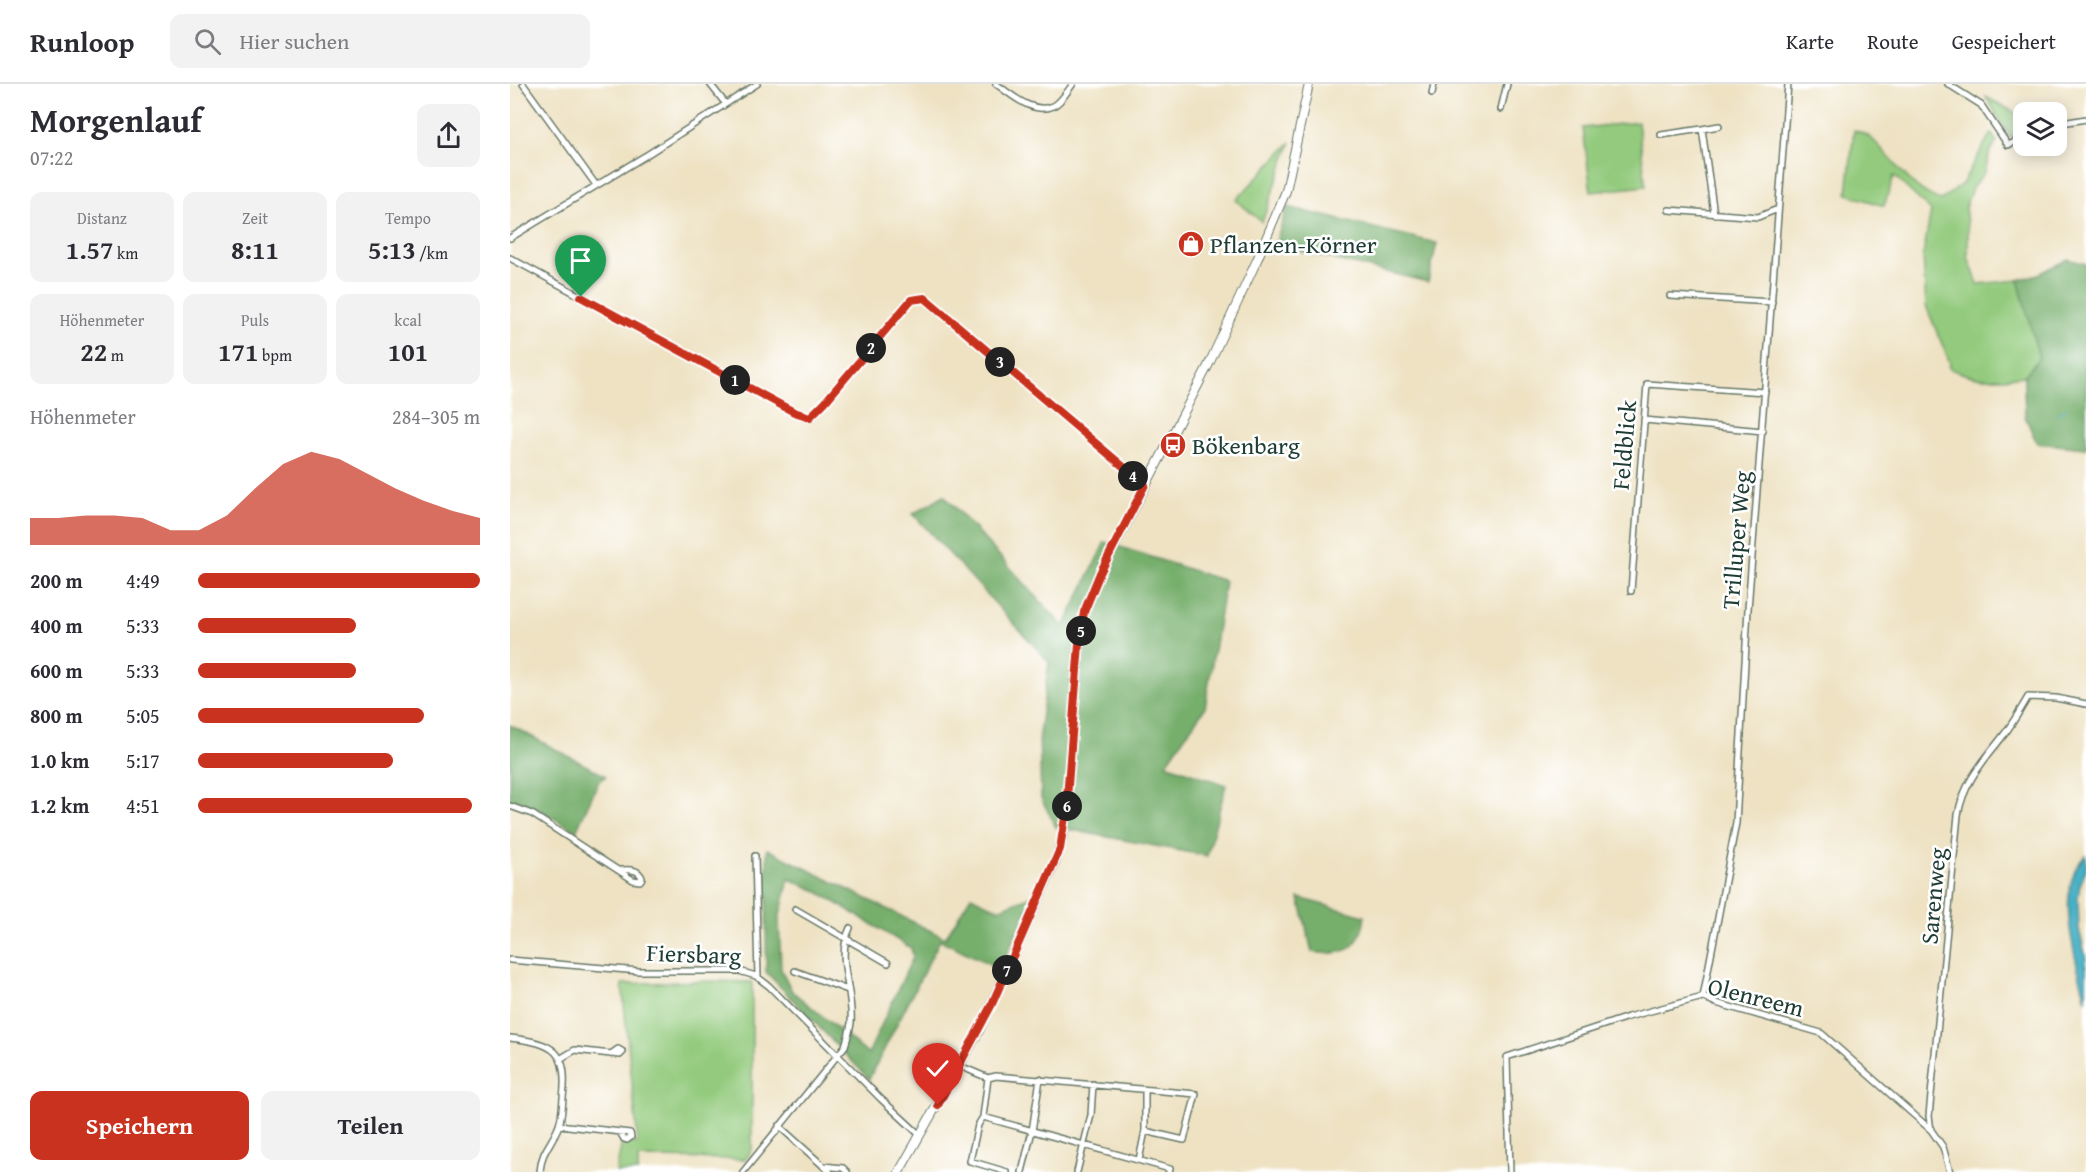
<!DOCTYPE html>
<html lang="de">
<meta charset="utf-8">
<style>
body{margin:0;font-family:"Gentium Book Plus",serif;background:#f2f2f3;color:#2b2b33;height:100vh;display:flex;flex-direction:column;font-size:22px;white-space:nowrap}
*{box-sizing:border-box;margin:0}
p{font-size:20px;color:#7c7c81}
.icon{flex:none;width:33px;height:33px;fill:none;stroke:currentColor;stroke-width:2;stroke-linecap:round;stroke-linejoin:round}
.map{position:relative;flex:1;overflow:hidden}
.sheet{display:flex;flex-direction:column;background:#fff;width:510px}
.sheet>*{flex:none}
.fabs{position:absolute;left:1503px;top:18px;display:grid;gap:12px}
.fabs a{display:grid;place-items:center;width:54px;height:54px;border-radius:12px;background:#fff;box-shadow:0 3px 15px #0003;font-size:30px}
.pin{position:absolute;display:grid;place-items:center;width:51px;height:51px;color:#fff;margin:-62px -26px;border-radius:50% 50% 50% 0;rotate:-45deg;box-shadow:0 0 6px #0007}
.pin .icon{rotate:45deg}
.km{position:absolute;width:30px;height:30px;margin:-15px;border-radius:50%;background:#222;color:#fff;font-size:16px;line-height:30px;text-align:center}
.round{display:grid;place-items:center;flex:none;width:63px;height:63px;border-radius:12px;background:#f2f2f3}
.overview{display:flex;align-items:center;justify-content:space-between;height:102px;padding:0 30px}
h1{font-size:33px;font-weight:700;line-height:45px}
.metrics{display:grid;grid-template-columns:repeat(3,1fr);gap:9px;height:102px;padding:6px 30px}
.metrics div{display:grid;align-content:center;border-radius:12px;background:#f2f2f3;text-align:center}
.metrics b{font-size:26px;font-weight:700}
.metrics small{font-size:16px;font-weight:400}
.metrics p{font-size:16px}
.chart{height:168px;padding:12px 30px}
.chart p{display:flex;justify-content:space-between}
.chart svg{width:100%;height:108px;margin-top:6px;fill:#c8321e;opacity:.7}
.button{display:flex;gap:12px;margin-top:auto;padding:12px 30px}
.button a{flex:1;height:69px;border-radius:12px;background:#c8321e;color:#fff;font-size:24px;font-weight:700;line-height:69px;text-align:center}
.button a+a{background:#f2f2f3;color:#2b2b33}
ul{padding:0 30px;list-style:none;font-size:20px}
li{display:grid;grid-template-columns:96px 72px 1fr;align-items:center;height:45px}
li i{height:15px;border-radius:8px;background:#c8321e}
header{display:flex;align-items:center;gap:36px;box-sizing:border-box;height:84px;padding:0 30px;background:#fff;border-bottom:2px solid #e1e1e2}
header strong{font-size:28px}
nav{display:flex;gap:33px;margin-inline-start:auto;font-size:21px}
.search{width:420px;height:54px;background:#f2f2f3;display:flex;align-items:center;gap:15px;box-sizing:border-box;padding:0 21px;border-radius:12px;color:#7c7c81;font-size:22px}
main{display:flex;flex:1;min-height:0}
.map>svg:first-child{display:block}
.green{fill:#93ca7d;stroke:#598458;stroke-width:1.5}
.forest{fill:#76ae6c;stroke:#4a7650;stroke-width:1.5;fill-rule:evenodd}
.water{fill:#46b0c5;stroke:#32767c;stroke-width:1.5}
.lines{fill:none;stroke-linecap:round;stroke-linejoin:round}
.stream{stroke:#46b0c5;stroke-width:1.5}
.street-casing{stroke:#677766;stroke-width:8}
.secondary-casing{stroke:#677766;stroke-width:10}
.street{stroke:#fff;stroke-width:5}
.secondary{stroke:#fff;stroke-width:8}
.route-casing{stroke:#fff;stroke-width:12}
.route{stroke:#c8321e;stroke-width:8}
.labels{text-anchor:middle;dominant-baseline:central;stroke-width:5;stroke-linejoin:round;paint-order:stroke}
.poi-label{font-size:24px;fill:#1f3d34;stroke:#fff;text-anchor:start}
.street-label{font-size:24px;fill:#1f3d34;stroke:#fff}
</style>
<header>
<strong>Runloop</strong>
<div class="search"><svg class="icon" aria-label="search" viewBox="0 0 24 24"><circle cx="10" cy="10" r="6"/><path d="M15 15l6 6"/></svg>Hier suchen</div>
<nav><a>Karte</a><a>Route</a><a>Gespeichert</a></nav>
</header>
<main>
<section class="sheet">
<div class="overview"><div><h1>Morgenlauf</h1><p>07:22</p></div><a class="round"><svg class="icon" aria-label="share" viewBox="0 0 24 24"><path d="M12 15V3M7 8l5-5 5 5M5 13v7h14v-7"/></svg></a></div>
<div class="metrics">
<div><p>Distanz</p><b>1.57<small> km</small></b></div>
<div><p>Zeit</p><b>8:11</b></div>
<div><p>Tempo</p><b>5:13<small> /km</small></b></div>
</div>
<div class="metrics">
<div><p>Höhenmeter</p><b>22<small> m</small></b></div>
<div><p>Puls</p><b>171<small> bpm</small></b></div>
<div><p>kcal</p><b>101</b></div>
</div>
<div class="chart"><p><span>Höhenmeter</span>284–305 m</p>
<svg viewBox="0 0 160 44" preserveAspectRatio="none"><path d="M0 44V33L10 33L20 32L30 32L40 33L50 38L60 38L70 32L80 21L90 11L100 6L110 9L120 15L130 21L140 26L150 30L160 33V44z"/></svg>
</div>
<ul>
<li><b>200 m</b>4:49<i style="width:100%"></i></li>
<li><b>400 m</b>5:33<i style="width:56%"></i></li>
<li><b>600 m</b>5:33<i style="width:56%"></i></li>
<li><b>800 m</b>5:05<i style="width:80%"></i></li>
<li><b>1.0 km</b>5:17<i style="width:69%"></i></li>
<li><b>1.2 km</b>4:51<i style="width:97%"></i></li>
</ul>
<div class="button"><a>Speichern</a><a>Teilen</a></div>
</section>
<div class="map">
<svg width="1576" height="1088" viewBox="0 0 1576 1088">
<rect width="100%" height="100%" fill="#fff"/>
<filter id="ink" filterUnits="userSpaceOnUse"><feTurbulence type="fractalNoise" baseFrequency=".0167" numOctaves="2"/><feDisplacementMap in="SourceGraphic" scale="12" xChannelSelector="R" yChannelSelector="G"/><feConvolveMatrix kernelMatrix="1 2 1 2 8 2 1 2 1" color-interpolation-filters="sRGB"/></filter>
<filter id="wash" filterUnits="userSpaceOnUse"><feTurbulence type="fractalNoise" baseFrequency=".008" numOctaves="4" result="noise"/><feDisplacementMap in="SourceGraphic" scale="24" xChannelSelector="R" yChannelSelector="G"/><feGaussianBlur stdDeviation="1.35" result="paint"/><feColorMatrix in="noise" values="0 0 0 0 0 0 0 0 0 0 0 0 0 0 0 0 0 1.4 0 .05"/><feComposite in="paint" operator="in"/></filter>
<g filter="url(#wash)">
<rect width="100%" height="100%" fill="#eee2c3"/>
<path class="green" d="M1476,13L1513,33V47L1500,53Z
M1128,38L1136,102L1081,108L1073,44Z
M1344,46C1349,48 1356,50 1361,54C1384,75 1400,106 1431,116L1452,100L1481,49L1487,58L1480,67L1475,88L1462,104L1455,124L1458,146V173L1468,200L1508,196L1529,190L1576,364L1527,359L1515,332L1514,292C1484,295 1467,297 1439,284L1440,279L1416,222L1413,171L1421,127L1384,92L1374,122L1337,110Z
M781,58L752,138L726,116Z
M196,897L242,898V1065L236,1075L128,1074V1088H106L112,1058L128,1059L112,900Z"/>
<path class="forest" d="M777,123L927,159L918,198L765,161Z
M1558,175L1576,180V364L1527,359L1515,332L1514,292L1529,274L1508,196L1529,190Z
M434,411L554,543L595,458L715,497L695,624L656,680L716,701L697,772L546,743L531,714L529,650L539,578L403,430Z
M0,641L96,692L89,697L66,747L24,723L0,715Z
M257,765L435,854L461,812L488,825L524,811L490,885L430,856L359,995L256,888ZM279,795L305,806L401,864L403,873L358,970L282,907L271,885L269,835Z
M789,814L855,832C851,866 833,873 802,868Z"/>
<path class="water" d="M1576,771V785L1570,801L1568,814L1569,845L1576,874V916C1566,876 1542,804 1576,771Z"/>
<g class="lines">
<path class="stream" d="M1548,330L1556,324"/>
</g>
</g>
<g filter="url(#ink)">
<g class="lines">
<defs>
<path id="street" d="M13,0L86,101
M200,0L215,19
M486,0C502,11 523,31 543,22C551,19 558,6 563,0
M1438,0L1471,21L1498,61L1514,54
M922,9L924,0
M991,25L997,0
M1546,40L1576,35
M1192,45L1209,42
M1151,51L1192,45L1204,130
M1159,126L1248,133L1268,125
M0,154L135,72L247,0
M0,174L284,328L301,333L315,318L401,216L415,214L635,401
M1160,212L1262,218
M1134,336L1253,347
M1121,507L1137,300L1255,308
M0,722L22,730L123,796L130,797L132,794C128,784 119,786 110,786
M245,772L248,893
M285,825L378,879
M0,876L129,887H229L246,892L259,902L371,1015L410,1051
M285,887L338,906
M1193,913L1226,739L1238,525L1278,0
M0,954C44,959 59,967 53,1014C52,1025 52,1037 47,1046C39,1064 32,1066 30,1088
M50,975L65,966L110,971L113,968L108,965L101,970
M450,982L478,994L473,1033L660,1085L659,1088
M478,994L486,992L686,1010L674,1056L635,1047V1006
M473,1033L468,1041L460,1077L497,1088
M49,1041L120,1049L121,1053L117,1056L114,1055L110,1048
M269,1042L320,1088
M629,1076L635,1047
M313,1082L333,1084L337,1088
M233,1088L335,962C337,955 340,947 341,939C344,906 325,875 340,844
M512,1088L522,1047L530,995
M567,1088L581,1031L583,1000
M1000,1088L997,973L1118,933L1193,913L1206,919L1311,949L1421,1046
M1440,1088L1433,1063L1421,1046L1419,1032L1448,731C1454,696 1475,676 1496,648C1504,637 1511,625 1518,613L1546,614L1576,620"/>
<path id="secondary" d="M389,1088L469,947L545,779L553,752L556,727L569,560L574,528L590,490L699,280L747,176L776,107L799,0"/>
</defs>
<use href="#street" class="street-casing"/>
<use href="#secondary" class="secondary-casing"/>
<use href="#street" class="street"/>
<use href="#secondary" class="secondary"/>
</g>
</g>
<g class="lines" filter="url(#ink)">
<defs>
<path id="route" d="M71,213L284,328L300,333L315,318L401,216L415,214L635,401L590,489L574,528L569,560L556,727L550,765L482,920L428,1021"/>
</defs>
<use href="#route" class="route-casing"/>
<use href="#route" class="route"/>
</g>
<defs>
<symbol id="shop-disc" viewBox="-11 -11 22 22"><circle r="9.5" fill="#c8321e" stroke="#fff"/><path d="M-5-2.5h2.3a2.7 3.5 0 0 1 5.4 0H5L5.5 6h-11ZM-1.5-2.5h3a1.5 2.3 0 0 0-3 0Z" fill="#fff"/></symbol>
<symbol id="bus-disc" viewBox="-11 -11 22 22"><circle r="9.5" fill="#c8321e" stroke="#fff"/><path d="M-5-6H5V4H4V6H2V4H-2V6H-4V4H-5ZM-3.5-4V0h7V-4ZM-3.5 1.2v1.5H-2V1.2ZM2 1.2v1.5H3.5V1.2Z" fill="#fff"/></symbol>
</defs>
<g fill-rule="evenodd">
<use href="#shop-disc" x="666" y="145" width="30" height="30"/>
<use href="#bus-disc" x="648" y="346" width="30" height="30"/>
</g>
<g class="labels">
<g class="poi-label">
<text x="700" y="160">Pflanzen-Körner</text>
<text x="682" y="361">Bökenbarg</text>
</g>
<g class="street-label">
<text transform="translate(1114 361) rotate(-85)">Feldblick</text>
<text transform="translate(1226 456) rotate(-85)">Trilluper Weg</text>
<text transform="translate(1423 812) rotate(-85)">Sarenweg</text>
<text transform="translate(184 870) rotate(2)">Fiersbarg</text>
<text transform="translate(1246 913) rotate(14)">Olenreem</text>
</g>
</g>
</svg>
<div class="fabs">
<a><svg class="icon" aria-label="layers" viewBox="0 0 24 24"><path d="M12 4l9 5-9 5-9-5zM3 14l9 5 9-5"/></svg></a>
</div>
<div class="pin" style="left:71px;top:213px;background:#1e9e55"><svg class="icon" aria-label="arrive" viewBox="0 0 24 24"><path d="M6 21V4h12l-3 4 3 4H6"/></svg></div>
<div class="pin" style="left:428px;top:1021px;background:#d93025"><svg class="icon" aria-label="check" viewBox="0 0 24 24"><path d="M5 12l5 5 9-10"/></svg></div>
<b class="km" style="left:225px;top:296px">1</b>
<b class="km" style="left:361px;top:264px">2</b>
<b class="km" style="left:490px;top:278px">3</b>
<b class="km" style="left:623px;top:392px">4</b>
<b class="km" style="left:571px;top:547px">5</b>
<b class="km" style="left:557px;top:722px">6</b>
<b class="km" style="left:497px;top:886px">7</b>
</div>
</main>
